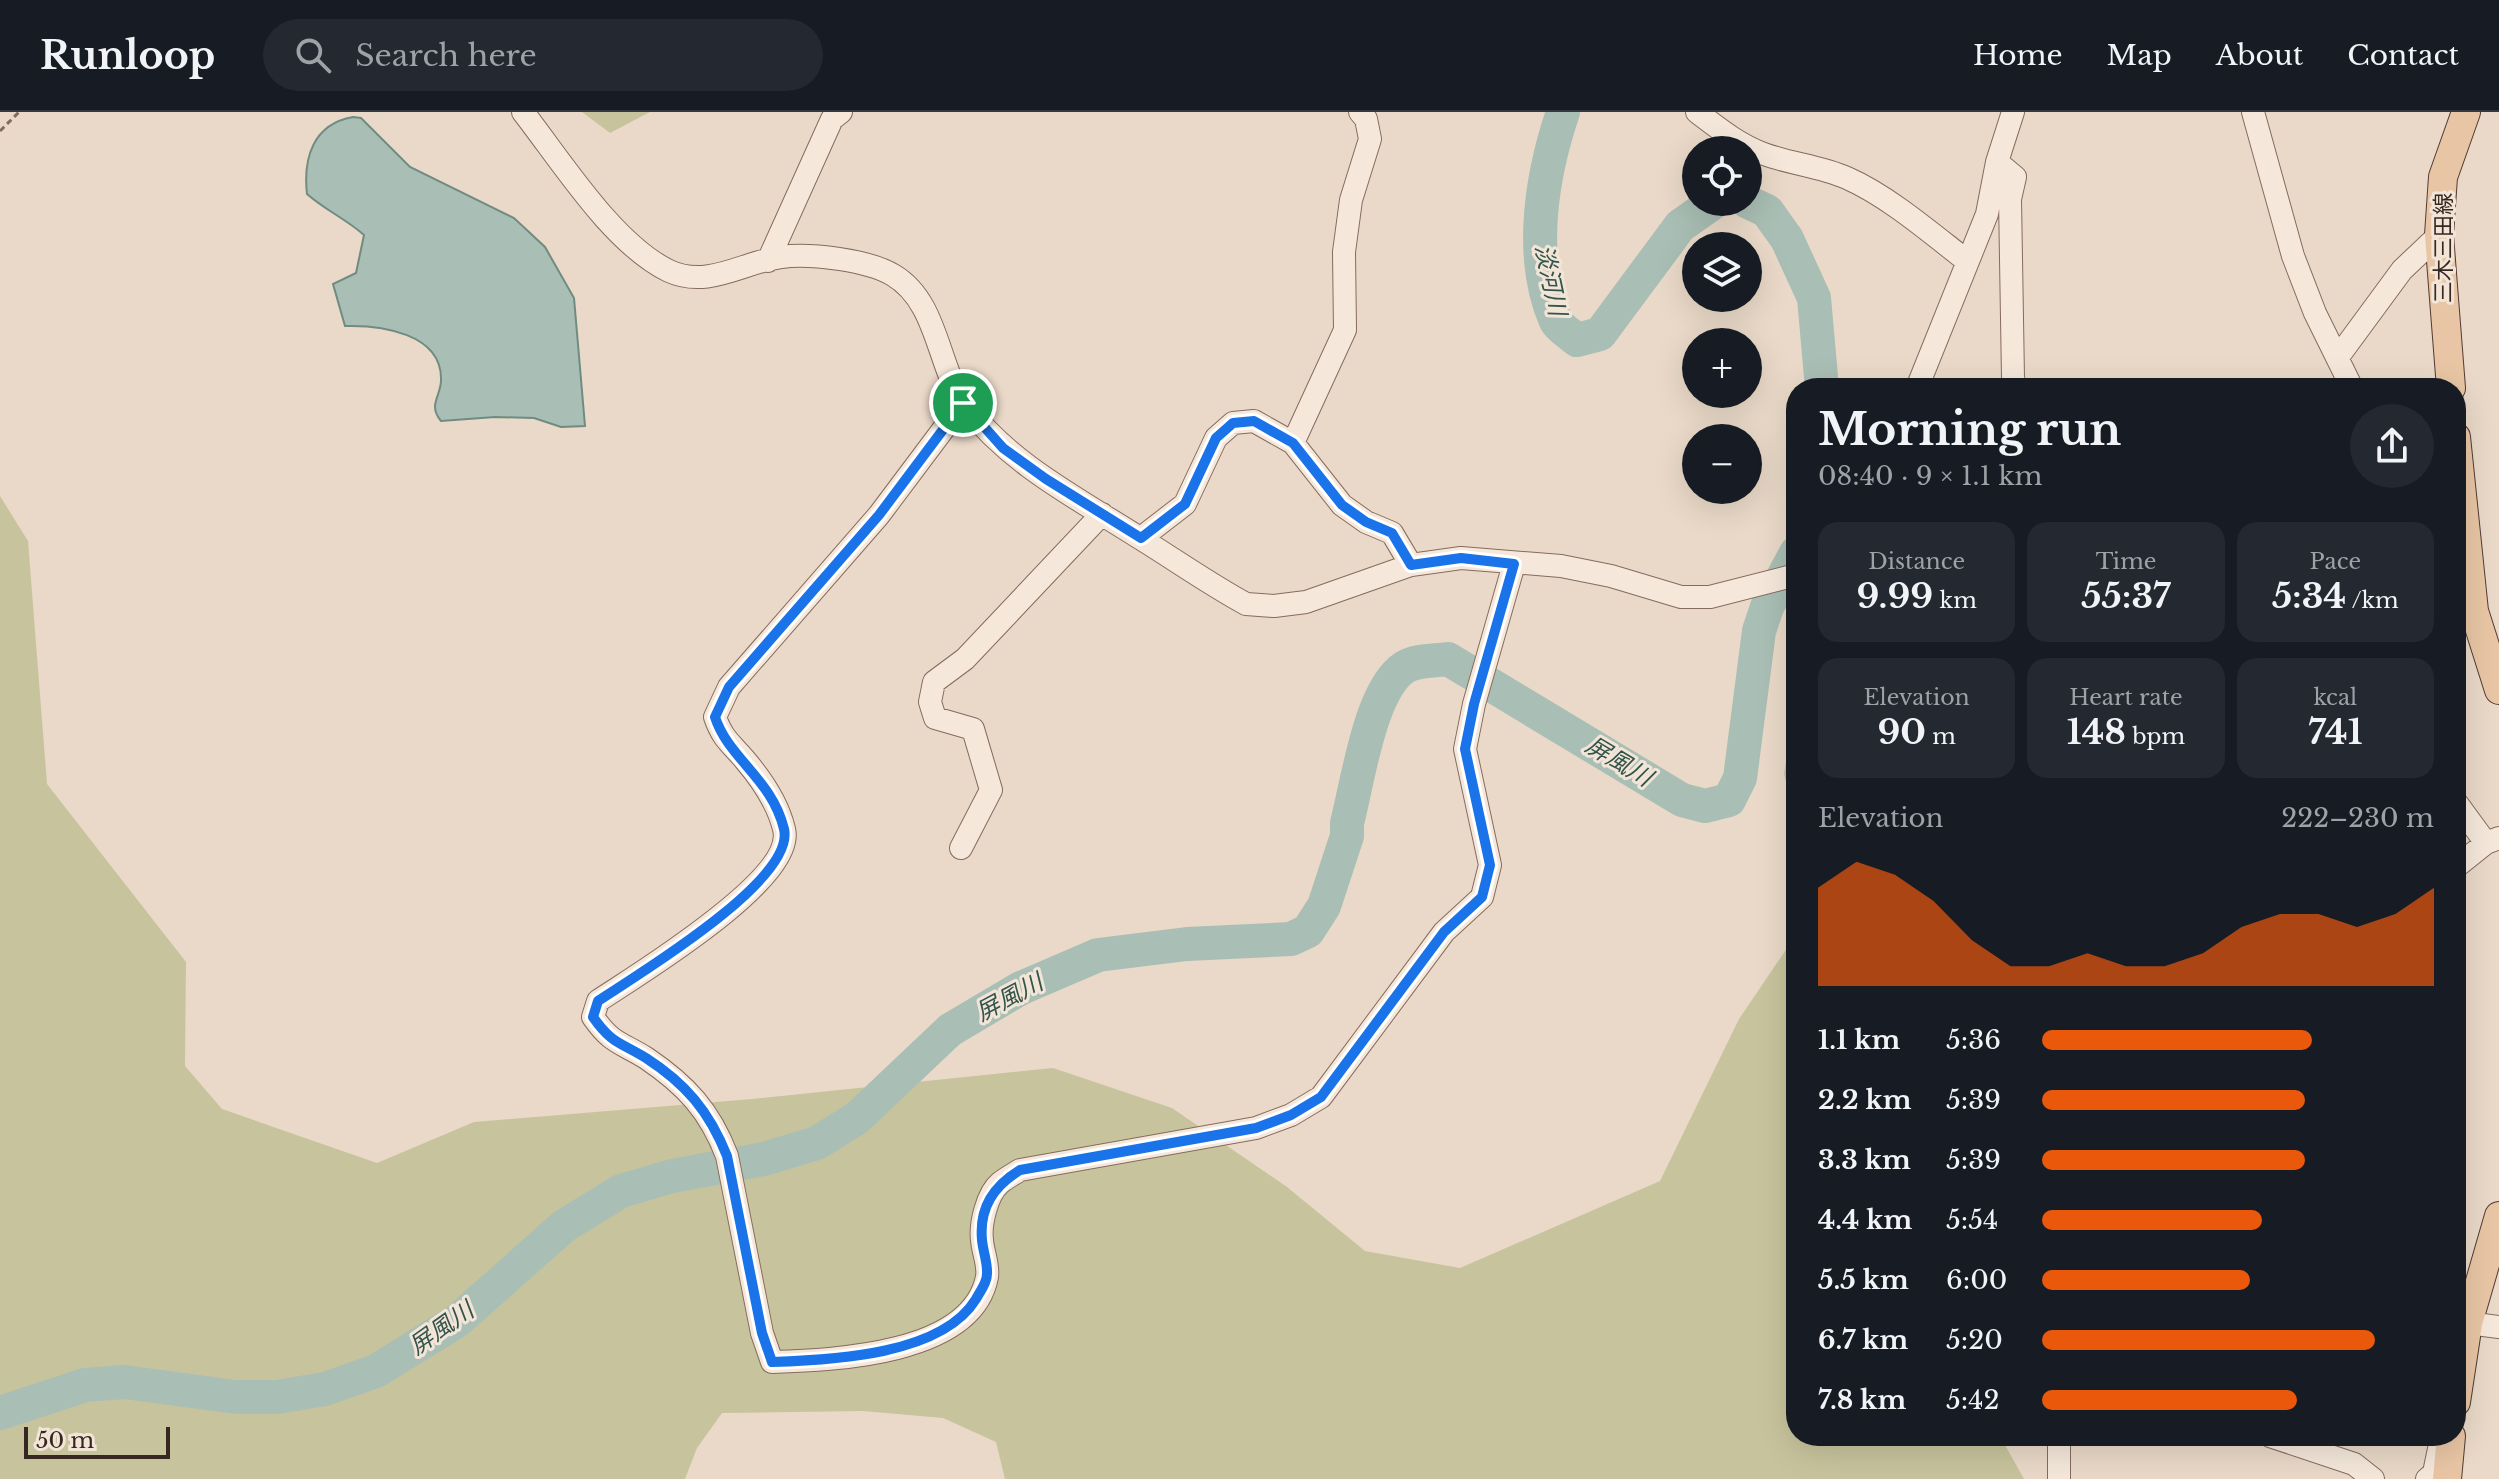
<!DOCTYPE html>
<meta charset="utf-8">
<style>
body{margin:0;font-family:"Libre Baskerville","Noto Sans JP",serif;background:#242831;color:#f1f3f6;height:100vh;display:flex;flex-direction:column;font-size:30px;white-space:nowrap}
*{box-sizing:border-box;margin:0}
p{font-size:26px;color:#9ea1a6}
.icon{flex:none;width:44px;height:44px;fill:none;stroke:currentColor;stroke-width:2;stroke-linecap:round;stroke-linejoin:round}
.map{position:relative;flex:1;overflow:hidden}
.sheet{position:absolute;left:1786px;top:266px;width:680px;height:1068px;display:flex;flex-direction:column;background:#171b24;border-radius:32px;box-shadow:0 8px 32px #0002}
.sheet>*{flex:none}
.controls{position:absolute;left:1682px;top:24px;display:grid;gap:16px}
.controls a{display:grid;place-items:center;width:80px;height:80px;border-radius:50%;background:#171b24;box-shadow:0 8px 32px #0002;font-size:40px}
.scale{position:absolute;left:24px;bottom:20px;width:146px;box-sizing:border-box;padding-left:8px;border:4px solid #362721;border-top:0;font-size:22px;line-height:28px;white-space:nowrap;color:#362721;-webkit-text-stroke:6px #f2e5d7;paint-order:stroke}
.pin{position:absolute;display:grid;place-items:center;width:68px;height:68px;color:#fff;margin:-34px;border:4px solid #fff;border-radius:50%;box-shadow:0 2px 8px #0007}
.round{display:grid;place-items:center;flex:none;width:84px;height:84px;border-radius:42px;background:#242831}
.summary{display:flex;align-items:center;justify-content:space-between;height:136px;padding:0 32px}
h1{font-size:44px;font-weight:800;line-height:60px}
.figures{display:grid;grid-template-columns:repeat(3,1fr);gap:12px;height:136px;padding:8px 32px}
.figures div{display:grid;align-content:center;border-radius:20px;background:#242831;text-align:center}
.figures b{font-size:34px;font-weight:800}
.figures small{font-size:22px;font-weight:400}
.figures p{font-size:22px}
.chart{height:224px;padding:16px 32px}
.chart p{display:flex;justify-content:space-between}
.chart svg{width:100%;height:144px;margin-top:8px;fill:#ea580c;opacity:.7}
ul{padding:0 32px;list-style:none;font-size:26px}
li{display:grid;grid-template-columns:128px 96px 1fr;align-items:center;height:60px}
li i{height:20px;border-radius:10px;background:#ea580c}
header{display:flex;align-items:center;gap:48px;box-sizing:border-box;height:112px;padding:0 40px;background:#171b24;border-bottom:2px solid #363941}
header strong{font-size:38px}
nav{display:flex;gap:44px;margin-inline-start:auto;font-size:28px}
.search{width:560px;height:72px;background:#242831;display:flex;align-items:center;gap:20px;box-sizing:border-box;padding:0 28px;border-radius:44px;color:#9ea1a6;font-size:30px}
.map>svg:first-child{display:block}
.green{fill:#c7c49d}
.water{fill:#a9beb4;stroke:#708c80;stroke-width:2}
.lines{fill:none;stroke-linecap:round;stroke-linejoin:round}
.river{stroke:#a9beb4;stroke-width:34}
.minor-casing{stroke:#846b5f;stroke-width:24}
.major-casing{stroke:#523b33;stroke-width:30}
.path{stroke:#846b5f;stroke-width:3;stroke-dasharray:6 4;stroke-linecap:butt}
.minor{stroke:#f5e8db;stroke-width:22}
.major{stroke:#e8c6a5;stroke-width:28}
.route-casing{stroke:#fff;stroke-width:16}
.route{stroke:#1a73e8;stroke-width:10}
.labels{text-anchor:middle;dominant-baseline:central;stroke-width:6;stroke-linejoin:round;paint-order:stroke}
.street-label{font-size:22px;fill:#362721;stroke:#f2e5d7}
.water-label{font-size:24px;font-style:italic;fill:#32544b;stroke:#f2e5d7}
</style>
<header>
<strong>Runloop</strong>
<div class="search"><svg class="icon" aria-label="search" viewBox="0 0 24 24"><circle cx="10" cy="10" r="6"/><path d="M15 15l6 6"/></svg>Search here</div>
<nav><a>Home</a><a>Map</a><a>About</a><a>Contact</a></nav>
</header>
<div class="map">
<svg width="2499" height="1367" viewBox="0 0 2499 1367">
<rect width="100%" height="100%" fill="#ead9c8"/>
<path class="green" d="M582,0H650L610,21Z
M0,384L28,429L47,672L186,850L185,954L222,997L377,1051L474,1010L752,987L1053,956L1172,996L1287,1075L1365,1139L1460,1156L1660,1069L1739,907L1796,823V1324H2000L2024,1367H1005L996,1330L943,1306L863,1299L722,1301L697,1336L685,1367H0Z
M1796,589V708L1784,662Z"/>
<path class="water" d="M353,5L361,6L410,55L514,106L545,135L574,186L585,314L561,315L534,306L495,305L441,309C428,293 440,286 441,269C443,221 380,213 345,214L333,172L356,161L364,123C346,107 325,98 307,82C303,46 313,12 353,5Z"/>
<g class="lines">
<path class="river" d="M1563,0C1542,62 1528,143 1555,207C1558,215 1570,222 1577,228L1600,222L1680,114L1714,90
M1748,90L1767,99L1787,127L1814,186L1822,276
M0,1301L85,1273L124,1270L236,1285H277L325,1277L376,1259L457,1209L564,1114L621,1079L672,1064L764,1047L817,1031L857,1006L950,918L1021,876L1098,843L1187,832L1291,827L1308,819L1324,794L1347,724V711C1358,669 1370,577 1405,555C1416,548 1435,549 1448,547L1682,688L1705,694L1729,688L1740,666L1759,519L1767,495L1796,441"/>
<defs>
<path id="minor" d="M523,0C562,50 613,132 669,159C708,177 743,150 781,145C810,141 868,148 893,163C939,190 937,256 966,294C1010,352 1077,386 1138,425C1174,447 1209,472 1246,492L1274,494L1306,490L1411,453L1461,446L1561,454L1611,464L1681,485H1710L1796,463
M1697,0C1718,16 1739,33 1764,42C1791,52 1820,54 1847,66C1888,84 1931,121 1967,149
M2253,0L2293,144L2315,201L2352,276
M1997,50L2015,65L2010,87L2013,266L2016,276
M768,149L832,7L841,0
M2338,245L2402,158L2439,123
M1917,276L1987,102L1997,50L2013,0
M963,291L879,403L729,575L715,605C723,628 731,631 745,648C762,668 778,692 784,717C797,767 637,863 598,889L593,905C612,932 620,930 646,946C686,973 710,999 727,1044L762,1221L772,1250C834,1248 972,1243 987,1165C989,1153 983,1141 982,1128C980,1112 987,1082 1000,1071C1006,1066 1014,1062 1020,1058L1256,1016L1291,1003L1321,985L1444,820L1482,785L1490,753L1465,637L1474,592L1514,452
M1293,331L1345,218L1344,140L1351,88L1370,27L1366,7L1360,0
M1141,426L1185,392L1216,326L1233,311L1254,309L1293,331L1342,393L1366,410L1392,421L1411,453
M2456,690L2486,731
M961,736L991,678L973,617L935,606L930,590L934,570L965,547L1102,402
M2456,755L2486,731L2499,726
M2468,1211L2499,1215
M2059,1324V1367
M2270,1324L2354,1352L2373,1367
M2427,1367L2434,1361L2440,1332"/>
<path id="major" d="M2451,276L2439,123L2443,65L2466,0
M2456,325L2474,499L2499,578
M2456,1290L2468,1211L2499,1104
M2447,1367L2451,1324"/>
</defs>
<use href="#minor" class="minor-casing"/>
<use href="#major" class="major-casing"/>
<path class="path" d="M0,19L19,0"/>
<use href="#minor" class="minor"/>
<use href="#major" class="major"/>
</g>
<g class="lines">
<defs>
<path id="route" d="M963,291L1003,336L1046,367L1141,426L1185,392L1216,326L1233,311L1254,309L1293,331L1342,393L1366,410L1392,421L1411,453L1461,446L1514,452L1474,592L1465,637L1490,753L1482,785L1444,820L1321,985L1291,1003L1256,1016L1020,1058C994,1074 979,1095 982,1128C983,1139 987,1149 987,1159C988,1169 981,1178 976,1187C942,1243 833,1248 772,1250L762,1221L727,1044C709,999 686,972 646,946C620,930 612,932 593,905L598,889C637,863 796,768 784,717C772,667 728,646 715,605L729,575L879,403Z"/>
</defs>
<use href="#route" class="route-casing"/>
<use href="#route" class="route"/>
</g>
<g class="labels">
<g class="street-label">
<text transform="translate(2443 136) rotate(-90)">三木三田線</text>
</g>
<g class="water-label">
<text transform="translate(1551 168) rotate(78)">淡河川</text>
<text transform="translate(1619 649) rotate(31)">屏風川</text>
<text transform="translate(1009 885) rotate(-28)">屏風川</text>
<text transform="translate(441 1216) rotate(-35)">屏風川</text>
</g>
</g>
</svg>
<div class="controls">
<a><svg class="icon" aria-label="locate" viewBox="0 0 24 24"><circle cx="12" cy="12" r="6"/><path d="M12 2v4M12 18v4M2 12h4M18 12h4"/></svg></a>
<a><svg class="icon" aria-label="layers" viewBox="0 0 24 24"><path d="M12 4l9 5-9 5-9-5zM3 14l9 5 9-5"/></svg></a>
<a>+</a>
<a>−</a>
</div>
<div class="scale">50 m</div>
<div class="pin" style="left:963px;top:291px;background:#1e9e55"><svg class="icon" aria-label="arrive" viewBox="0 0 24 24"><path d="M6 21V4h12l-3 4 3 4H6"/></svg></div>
<section class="sheet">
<div class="summary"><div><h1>Morning run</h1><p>08:40 · 9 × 1.1 km</p></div><a class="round"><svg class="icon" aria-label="share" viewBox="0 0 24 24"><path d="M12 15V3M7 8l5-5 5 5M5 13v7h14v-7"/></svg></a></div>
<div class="figures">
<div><p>Distance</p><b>9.99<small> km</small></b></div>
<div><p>Time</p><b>55:37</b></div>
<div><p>Pace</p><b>5:34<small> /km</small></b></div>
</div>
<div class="figures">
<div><p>Elevation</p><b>90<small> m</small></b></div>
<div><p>Heart rate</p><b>148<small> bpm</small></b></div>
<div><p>kcal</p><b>741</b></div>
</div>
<div class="chart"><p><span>Elevation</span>222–230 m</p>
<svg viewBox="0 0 160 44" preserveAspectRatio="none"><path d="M0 44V14L10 6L20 10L30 18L40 30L50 38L60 38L70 34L80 38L90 38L100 34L110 26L120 22L130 22L140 26L150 22L160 14V44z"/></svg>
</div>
<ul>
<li><b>1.1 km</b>5:36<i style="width:69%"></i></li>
<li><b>2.2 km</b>5:39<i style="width:67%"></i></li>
<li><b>3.3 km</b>5:39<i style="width:67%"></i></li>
<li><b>4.4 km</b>5:54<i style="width:56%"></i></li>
<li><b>5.5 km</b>6:00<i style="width:53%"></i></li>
<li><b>6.7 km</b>5:20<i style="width:85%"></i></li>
<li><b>7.8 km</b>5:42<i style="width:65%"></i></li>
</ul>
</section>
</div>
